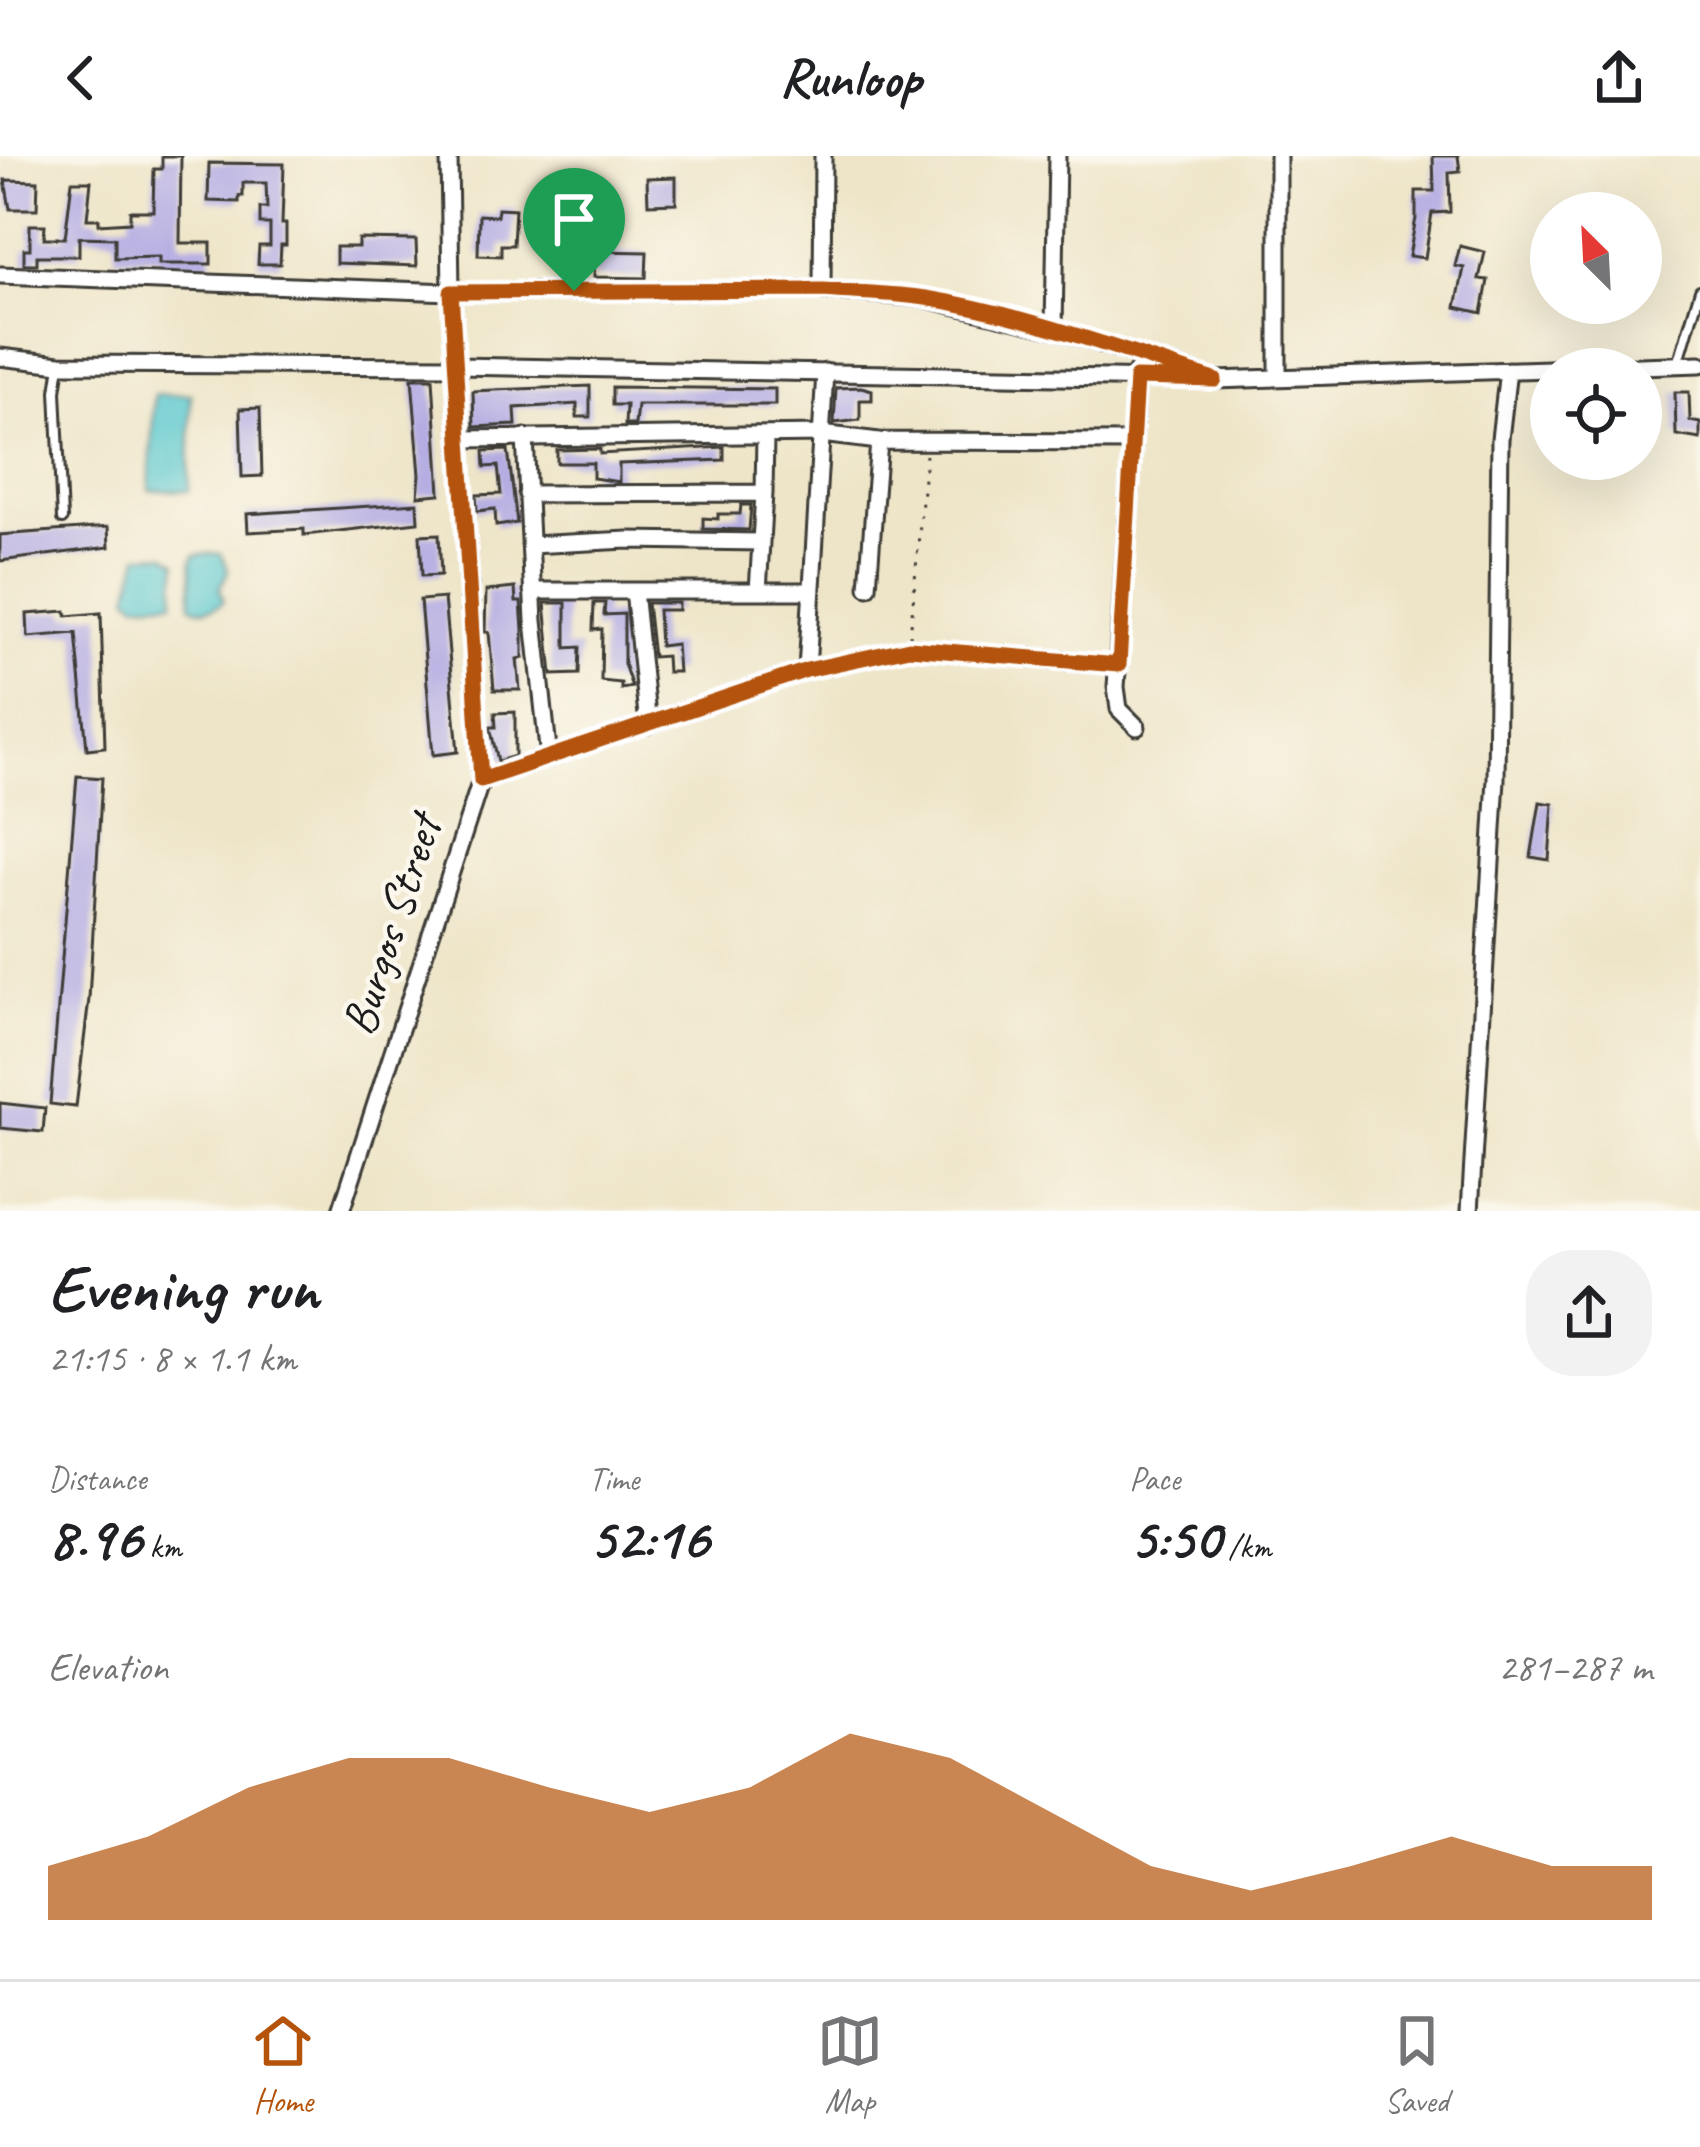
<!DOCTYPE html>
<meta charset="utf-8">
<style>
body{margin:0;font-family:Caveat,sans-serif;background:#f2f2f2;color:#202124;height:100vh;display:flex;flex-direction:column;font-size:45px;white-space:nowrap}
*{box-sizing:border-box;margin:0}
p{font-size:39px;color:#757577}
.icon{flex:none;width:66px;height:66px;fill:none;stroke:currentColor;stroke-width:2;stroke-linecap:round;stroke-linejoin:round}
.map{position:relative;height:1055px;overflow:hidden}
.details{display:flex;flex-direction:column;background:#fff;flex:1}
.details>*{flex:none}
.needle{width:78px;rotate:336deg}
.fabs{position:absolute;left:1530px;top:36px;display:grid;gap:24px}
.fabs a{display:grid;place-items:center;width:132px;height:132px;border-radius:50%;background:#fff;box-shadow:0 12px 48px #0002;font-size:60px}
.pin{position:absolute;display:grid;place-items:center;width:102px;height:102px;color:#fff;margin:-123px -51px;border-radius:50% 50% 50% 0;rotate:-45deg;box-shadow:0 0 12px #0007}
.pin .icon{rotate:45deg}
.round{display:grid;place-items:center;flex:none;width:126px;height:126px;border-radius:48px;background:#f2f2f2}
.headline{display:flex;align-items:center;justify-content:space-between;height:204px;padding:0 48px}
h1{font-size:66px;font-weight:700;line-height:90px}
.metrics{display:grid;grid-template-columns:repeat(3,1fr);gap:18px;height:204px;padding:12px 48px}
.metrics div{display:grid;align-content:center}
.metrics b{font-size:60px;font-weight:700}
.metrics small{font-size:33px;font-weight:400}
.metrics p{font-size:33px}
.chart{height:336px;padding:24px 48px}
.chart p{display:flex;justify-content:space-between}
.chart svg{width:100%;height:216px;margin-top:12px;fill:#b45309;opacity:.7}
header{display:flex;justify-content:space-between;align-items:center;height:156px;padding:0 48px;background:#fff;font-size:54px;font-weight:700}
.dock{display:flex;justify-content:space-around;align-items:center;height:168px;border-top:3px solid #e0e0e0;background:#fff;font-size:33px;color:#757577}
.dock a{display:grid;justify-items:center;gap:6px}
.dock .on{color:#b45309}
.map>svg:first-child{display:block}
.water{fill:#59c7cd;stroke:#3a7274;stroke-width:3}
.building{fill:#b5ade2}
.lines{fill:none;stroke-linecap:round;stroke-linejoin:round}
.service-casing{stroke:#3c3a36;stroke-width:14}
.minor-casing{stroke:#3c3a36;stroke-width:21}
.path{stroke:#3c3a36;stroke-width:3;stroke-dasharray:3 9;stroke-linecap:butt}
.service{stroke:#fff;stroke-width:8}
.minor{stroke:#fff;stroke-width:15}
.route-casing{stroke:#fff;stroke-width:24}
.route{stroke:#b45309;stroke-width:15}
.labels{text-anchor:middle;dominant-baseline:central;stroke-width:9;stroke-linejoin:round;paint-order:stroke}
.street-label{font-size:48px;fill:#1c1c1c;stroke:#fbf7ec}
</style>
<header><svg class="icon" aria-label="back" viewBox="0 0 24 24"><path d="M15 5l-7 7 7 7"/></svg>Runloop<svg class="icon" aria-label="share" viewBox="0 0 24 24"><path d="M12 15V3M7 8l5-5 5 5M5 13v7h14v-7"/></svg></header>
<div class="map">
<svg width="1700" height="1055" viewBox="0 0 1700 1055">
<rect width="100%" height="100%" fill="#fbf7ec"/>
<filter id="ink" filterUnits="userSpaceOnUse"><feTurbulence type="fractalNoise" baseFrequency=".00833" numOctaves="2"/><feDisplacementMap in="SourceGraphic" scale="24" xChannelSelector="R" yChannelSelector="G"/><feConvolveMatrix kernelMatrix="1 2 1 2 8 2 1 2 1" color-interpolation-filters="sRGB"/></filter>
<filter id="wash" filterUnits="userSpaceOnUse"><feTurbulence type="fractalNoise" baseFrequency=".004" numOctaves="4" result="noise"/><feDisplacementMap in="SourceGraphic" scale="48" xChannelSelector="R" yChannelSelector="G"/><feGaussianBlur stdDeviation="2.7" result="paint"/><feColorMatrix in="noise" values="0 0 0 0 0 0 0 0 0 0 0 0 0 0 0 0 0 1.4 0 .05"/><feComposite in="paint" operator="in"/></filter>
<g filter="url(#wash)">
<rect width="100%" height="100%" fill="#eee5c8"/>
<path class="water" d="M191,238L189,335L149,334L154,239Z
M212,397L221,398L228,415L220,433L224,445C215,453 201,456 191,449L192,404L195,399Z
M165,398L177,406L174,445L136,447L129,439L139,399Z"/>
<g id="blocks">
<path class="building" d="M162,0H181L180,87H211V108H159V101L115,102V82L79,81V100H37V108H24V93H30V69H45L44,82H65L72,25H91L87,63H99V68L130,66V55H153L154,13H162Z
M1433,0H1458L1460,15L1449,16L1450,56L1432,57L1425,102L1409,100L1416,62V35H1434Z
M209,7L284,8L282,68H286V89H281L280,108H258L259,90H270V68H260V52H267L266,27H243V40H239V46L208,45Z
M676,21V47L648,48L647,22Z
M5,24L38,25L37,53H10Z
M498,52L515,53L513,89H501V100L478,99L479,59L497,60Z
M358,83L416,84L417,110L336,107V91H358Z
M1460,90L1485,96L1479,123L1488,124L1482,157L1456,151L1464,112L1455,110Z
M595,95L647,96L646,122L594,121Z
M412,222H433L440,338L418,340L420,319Z
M590,230V261H577V248L515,252L516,269L474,271L473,235Z
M612,231L775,233V249H637L635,269H625L626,249H612Z
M861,231L872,234V244H860V264L834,267L836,232Z
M1675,236H1689L1690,265L1700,267V283L1676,279Z
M260,252L262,320L242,321L240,253Z
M724,291V304L619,308V326L593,322V307H557V294L600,293V298Z
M508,294L517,367L496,370L495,353L477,355L476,339L501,338L498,310L485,311L484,295Z
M417,347L418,366L304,379V373L248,376L247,358Z
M741,349H751L749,374L703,373V362L718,363V358H740Z
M108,371L109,391L0,405V379Z
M439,378L441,419L422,420L420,379Z
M515,432L516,446H521L523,474V502L517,503L520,534H494L489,476H485L486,435Z
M444,442L458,596L433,599L420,444Z
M545,447H566V492L580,491L579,518L552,519Z
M594,447H605L604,459L624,458V508L632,531L621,533V527L601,525L602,473L593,474Z
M647,447H678V454H658L660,490L676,488L678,516H667L666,500L653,501Z
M66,455L67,460L101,457L105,591L87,593L76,477L28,481L27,458Z
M515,556V600L498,605L490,571H496L495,557Z
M77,620L102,622L89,843L76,951L50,948Z
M1540,646L1553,648L1549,704L1531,701Z
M0,947L45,952L43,976L0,972Z"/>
</g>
</g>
<g filter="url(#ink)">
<use href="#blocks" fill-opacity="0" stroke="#3c3a36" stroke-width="3"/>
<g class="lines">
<defs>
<path id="service" d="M1678,208L1700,134
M60,209L56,235L62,363"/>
<path id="minor" d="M0,119L451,136L822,134L923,142L1054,173L1198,218
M822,134L823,0
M1054,173L1057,0
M0,201L60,208L456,210L1215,224L1700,208
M1278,219V0
M525,281L534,465L549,602
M460,283L821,278L879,285L1132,286
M764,337L765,279
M527,338L764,337L761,386
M530,389L628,384L761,386L758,435
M868,431L879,285
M532,435H812
M634,435L648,569
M807,514L825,216
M1137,571L1119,553L1116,531L1137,215
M481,624L807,514L909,492L1119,509
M341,1055L481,624L451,136L449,0
M1470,1055L1496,623L1500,283L1508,214"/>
</defs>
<use href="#service" class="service-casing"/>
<use href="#minor" class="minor-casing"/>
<path class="path" d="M910,481L926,299"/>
<use href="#service" class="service"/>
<use href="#minor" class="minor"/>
</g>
</g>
<g class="lines" filter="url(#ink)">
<defs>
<path id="route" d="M823,134C857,137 892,137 926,142C1024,158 1120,194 1215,224L1136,222L1119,509L909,492L807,514L481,624L451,136Z"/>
</defs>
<use href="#route" class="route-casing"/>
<use href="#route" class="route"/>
</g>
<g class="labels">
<g class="street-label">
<text transform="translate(391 769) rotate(-72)">Burgos Street</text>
</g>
</g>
</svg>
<div class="fabs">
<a><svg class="needle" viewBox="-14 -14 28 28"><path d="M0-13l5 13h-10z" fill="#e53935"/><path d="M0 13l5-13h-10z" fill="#757577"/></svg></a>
<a><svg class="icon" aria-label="locate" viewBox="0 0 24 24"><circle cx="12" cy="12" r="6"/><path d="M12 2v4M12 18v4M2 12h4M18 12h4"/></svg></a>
</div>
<div class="pin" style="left:574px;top:135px;background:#1e9e55"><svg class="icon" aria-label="arrive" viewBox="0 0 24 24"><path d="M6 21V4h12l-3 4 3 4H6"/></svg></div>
</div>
<section class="details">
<div class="headline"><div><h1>Evening run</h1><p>21:15 · 8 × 1.1 km</p></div><a class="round"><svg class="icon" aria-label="share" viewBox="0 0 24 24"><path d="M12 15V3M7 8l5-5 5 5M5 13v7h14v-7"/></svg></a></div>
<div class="metrics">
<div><p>Distance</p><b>8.96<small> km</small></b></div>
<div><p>Time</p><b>52:16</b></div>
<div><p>Pace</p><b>5:50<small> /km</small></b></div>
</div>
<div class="chart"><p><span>Elevation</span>281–287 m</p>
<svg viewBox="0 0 160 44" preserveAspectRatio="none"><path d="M0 44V33L10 27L20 17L30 11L40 11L50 17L60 22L70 17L80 6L90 11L100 22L110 33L120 38L130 33L140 27L150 33L160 33V44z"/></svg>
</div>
</section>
<nav class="dock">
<a class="on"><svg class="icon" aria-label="home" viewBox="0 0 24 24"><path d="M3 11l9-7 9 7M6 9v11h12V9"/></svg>Home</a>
<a><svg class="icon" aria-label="map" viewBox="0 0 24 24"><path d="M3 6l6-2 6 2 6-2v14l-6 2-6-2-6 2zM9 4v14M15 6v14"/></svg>Map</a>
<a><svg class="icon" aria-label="saved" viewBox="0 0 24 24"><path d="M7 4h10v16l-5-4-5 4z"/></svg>Saved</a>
</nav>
